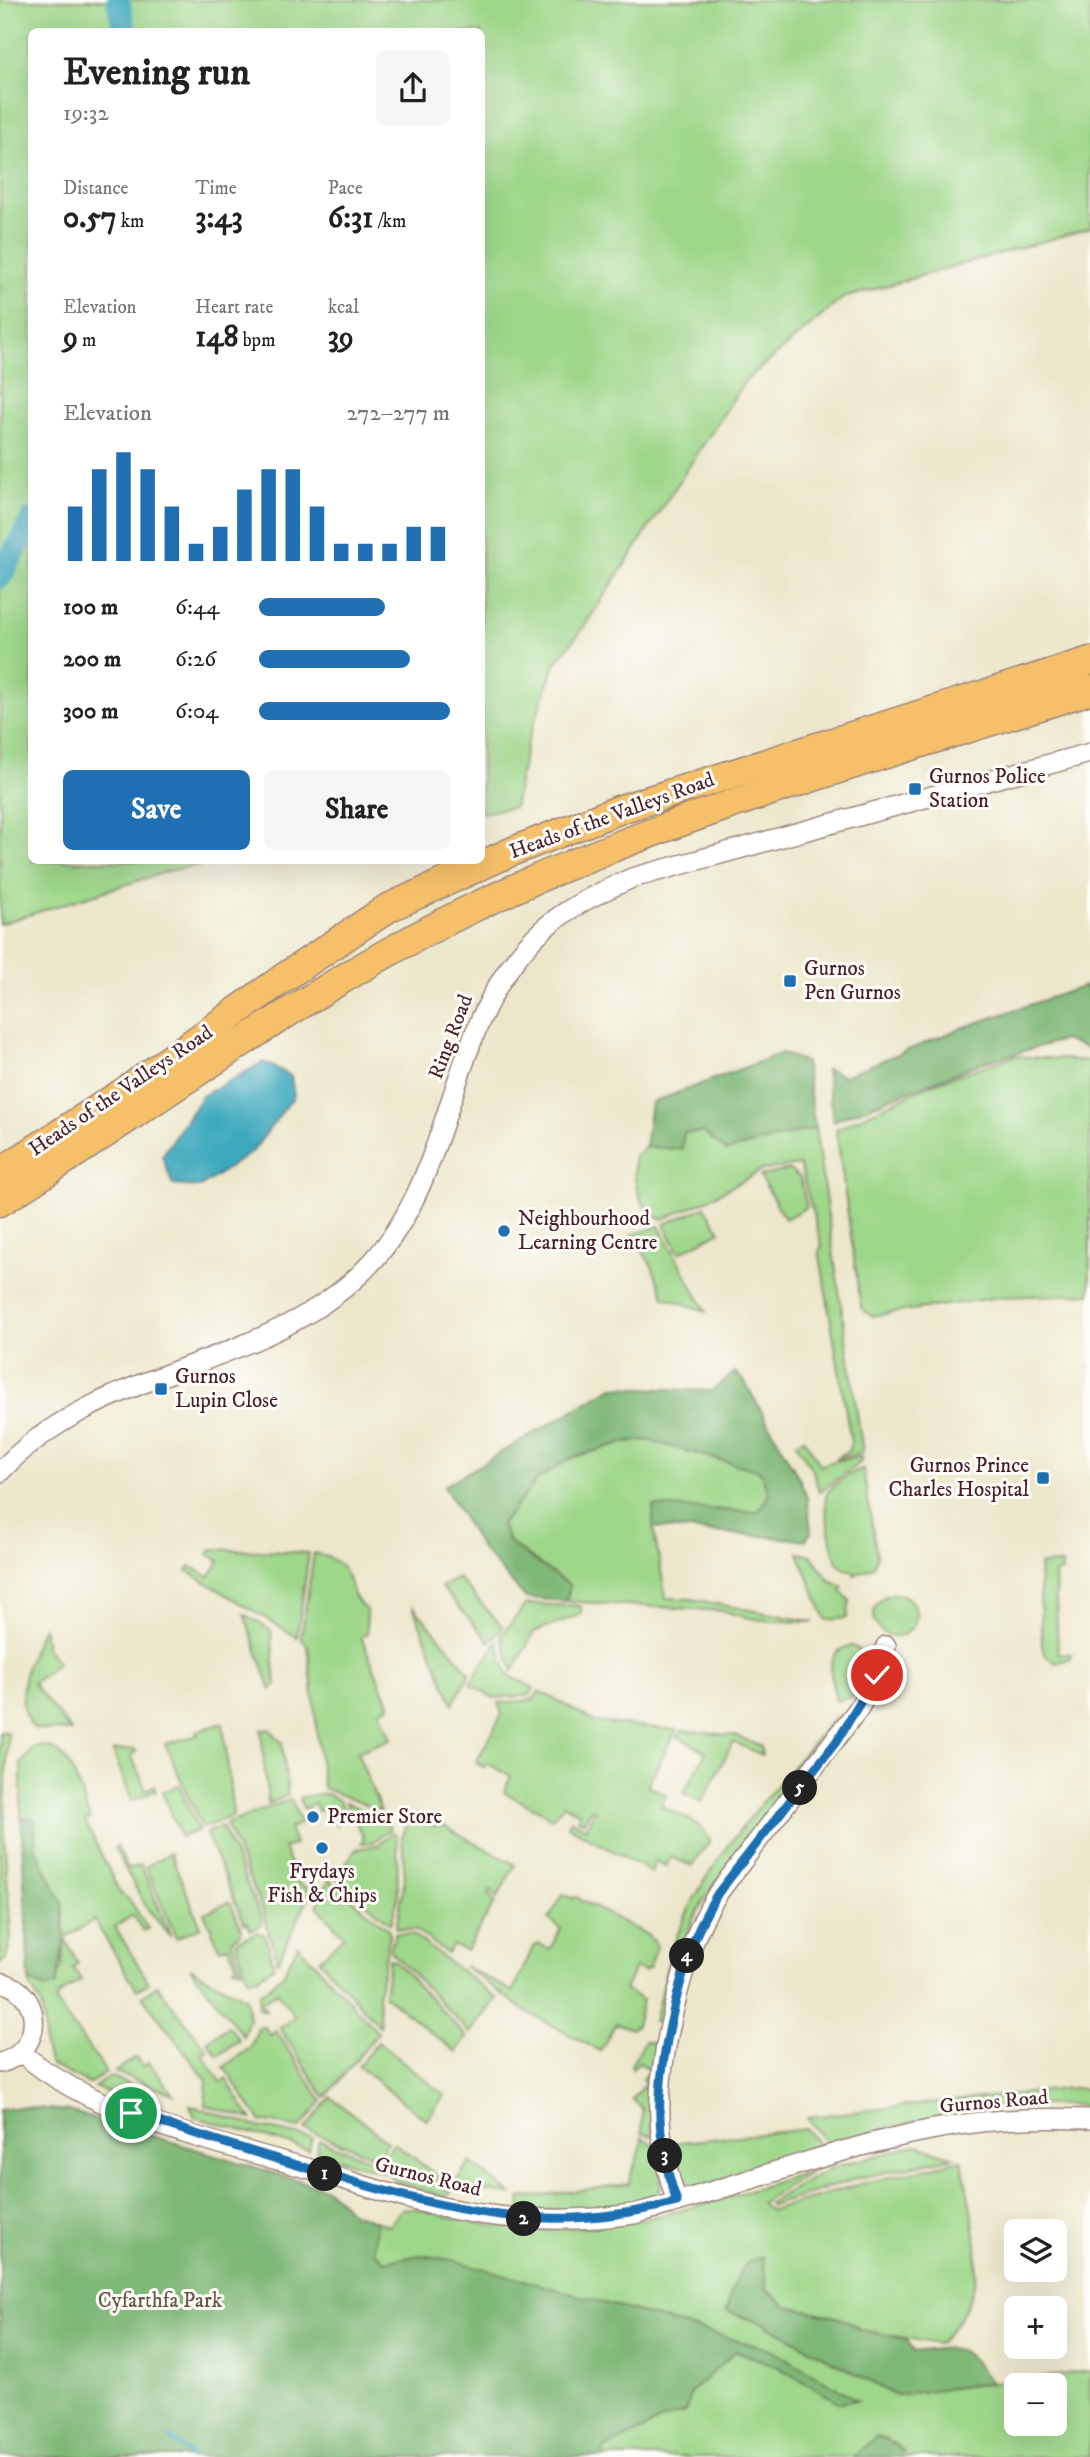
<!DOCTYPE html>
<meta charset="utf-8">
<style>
body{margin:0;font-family:"IM FELL DW Pica",serif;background:#f6f6f6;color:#222;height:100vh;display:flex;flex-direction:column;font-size:26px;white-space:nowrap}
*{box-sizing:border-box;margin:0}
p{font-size:23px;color:#767676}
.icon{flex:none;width:38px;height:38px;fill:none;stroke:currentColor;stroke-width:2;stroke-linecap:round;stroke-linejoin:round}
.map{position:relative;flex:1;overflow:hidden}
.panel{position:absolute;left:28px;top:28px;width:457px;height:836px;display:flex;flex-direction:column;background:#fff;border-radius:10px;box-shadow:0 7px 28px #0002}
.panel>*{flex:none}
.buttons{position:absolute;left:1004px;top:2219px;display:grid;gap:14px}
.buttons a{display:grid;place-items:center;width:63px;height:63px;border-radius:10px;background:#fff;box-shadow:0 7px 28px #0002;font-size:35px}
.pin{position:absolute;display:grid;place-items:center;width:60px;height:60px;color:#fff;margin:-30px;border:4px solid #fff;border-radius:50%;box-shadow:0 2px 7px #0007}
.km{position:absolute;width:35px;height:35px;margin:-18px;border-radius:50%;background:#222;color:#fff;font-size:19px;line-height:35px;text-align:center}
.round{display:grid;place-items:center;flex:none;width:74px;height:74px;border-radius:10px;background:#f6f6f6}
.summary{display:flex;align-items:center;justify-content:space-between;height:119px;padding:0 35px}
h1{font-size:38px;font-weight:700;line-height:52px}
.stats{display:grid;grid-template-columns:repeat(3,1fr);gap:10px;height:119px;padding:7px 35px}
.stats div{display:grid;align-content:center}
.stats b{font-size:30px;font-weight:700}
.stats small{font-size:19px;font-weight:400}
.stats p{font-size:19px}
.chart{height:196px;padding:14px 35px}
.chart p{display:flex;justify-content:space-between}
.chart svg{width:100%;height:126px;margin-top:7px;stroke:#1f6fb2;stroke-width:6}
.cta{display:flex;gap:14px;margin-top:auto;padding:14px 35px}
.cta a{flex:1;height:80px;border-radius:10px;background:#1f6fb2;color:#fff;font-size:28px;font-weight:700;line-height:80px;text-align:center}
.cta a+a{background:#f6f6f6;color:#222}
ul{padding:0 35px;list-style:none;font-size:23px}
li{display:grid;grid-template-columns:112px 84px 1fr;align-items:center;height:52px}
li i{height:18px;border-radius:9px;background:#1f6fb2}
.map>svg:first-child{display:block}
.green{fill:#9ed78a;stroke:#747b5a;stroke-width:2;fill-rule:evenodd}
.forest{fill:#7eb876;stroke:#646c50;stroke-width:2}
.water{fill:#3ea9be;stroke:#446474;stroke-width:2}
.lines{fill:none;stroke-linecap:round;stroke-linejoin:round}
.stream{stroke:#3ea9be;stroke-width:4.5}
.river{stroke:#3ea9be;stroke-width:24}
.minor-casing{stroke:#9b837b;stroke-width:22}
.highway-casing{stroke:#9b837b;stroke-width:31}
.minor{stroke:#fff;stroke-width:19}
.highway{stroke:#f6c06b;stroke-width:28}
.route-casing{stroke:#fff;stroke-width:14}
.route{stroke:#1f6fb2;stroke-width:9}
.poi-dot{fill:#1f6fb2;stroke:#fdfcf7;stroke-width:2.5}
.labels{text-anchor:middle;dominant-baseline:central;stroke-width:6;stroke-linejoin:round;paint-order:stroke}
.poi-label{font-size:21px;fill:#4a1f2b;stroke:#fdfcf7;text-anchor:start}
.street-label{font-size:21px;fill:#4a1f2b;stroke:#fdfcf7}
.park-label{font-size:21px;fill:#635648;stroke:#fdfcf7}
</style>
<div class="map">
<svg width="1090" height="2457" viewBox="0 0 1090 2457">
<rect width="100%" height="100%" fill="#fdfcf7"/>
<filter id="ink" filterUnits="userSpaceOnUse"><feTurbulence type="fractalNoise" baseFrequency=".0143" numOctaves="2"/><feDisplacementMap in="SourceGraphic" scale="14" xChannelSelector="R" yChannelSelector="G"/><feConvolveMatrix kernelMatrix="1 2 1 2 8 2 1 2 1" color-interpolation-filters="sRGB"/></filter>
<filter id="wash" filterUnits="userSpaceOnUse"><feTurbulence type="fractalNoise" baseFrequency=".00686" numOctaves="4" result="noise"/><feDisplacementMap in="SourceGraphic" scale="28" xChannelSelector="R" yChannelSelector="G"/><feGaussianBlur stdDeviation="1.57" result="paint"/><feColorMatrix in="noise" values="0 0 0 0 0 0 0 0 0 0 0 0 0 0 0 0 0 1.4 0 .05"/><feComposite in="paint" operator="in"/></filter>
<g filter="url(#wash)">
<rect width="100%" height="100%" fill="#ece7cb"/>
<path class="green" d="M0,0H1090V228L843,298L745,381L584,627L555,664L527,743L514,807L481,813V32H32V861H221L169,871L0,924Z
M1015,1056L1090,1061V1294L1000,1297L871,1316L861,1308L836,1129L934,1083Z
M815,1128L863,1453L835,1459L849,1450L851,1442L819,1250L822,1247L800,1165L762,1170L705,1201L663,1219C636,1210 634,1181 634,1157L645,1147L681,1149L684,1132Z
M790,1170L800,1178L807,1207L785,1219L760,1176Z
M705,1207L720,1231L679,1253L664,1224Z
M659,1226L706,1311L664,1297L652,1266L632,1235Z
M804,1438L821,1466L829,1462L861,1457V1462L819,1492L813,1471L796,1443Z
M647,1440L761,1471L769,1494L759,1512L653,1506V1527L666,1598L692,1599L814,1622C783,1622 754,1622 724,1611L566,1601L570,1586L510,1543L501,1525C512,1511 523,1495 535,1482C561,1454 611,1444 647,1440Z
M863,1469L877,1557L873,1567L854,1575V1571C848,1570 843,1569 839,1565C833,1558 822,1502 827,1494C832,1484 853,1471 863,1469Z
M212,1549L309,1553L297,1637L187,1571L190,1566L209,1577L219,1561L208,1554Z
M314,1553C360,1563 341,1590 366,1610L367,1634L361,1637L390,1706L380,1711L391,1739L357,1752L381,1811L323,1788L308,1647L301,1638Z
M798,1553L811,1555L830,1581L843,1587L841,1591L850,1601L847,1618L826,1620Z
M1062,1564V1572L1055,1574L1058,1653L1071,1654L1069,1659L1056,1663L1046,1656L1042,1647L1039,1565Z
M458,1578L503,1627L490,1642L441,1587Z
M874 1615a21 21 0 1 1 42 0a21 21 0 1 1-42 0Z
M526,1604L581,1606V1614L534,1632L513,1671L501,1636Z
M413,1606L470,1673L453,1704L418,1620Z
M244,1614L271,1630L276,1685L271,1690Z
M43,1627L46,1632L43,1636L47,1642L44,1645L58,1663L33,1683L71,1731L35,1729C9,1704 29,1654 43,1627Z
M497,1641L508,1675L534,1688L530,1695L494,1698L470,1684Z
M852,1646C877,1657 865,1677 855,1696L836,1701C832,1680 821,1650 852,1646Z
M539,1691L596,1722L677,1730L647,1785L666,1795L661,1806C679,1815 701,1821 710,1841L692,1866L671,1857L666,1866L656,1861L651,1872L568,1826L571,1820L586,1828L595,1810L591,1809L584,1822L577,1819L580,1813L564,1805L552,1818L504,1792L511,1776L487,1763L484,1767L476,1763L502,1714L498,1703L533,1700Z
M844,1715L707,1895L692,1921L674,1969L662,2024L654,2022C662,1987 669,1952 684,1919C717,1847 778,1787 827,1726L836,1717Z
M223,1723L233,1816L202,1828L165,1744L198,1735L197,1731Z
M270,1729L282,1743L288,1795L268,1804L261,1730Z
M682,1730L736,1736L761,1746L762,1755L733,1742L702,1802L684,1793L706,1752L678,1737Z
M0,1732H8L4,1831L11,1937L6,1959L0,1963Z
M34,1747C72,1741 79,1791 90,1819L85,1821L120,1893L131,1902L148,1929L143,1931L133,1915L115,1927L149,1983L137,1990L94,1920L65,1938L78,1964L73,1968L81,1980L58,1996L56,2002L106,2072L89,2084L51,2065C40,2045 47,2026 41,2005C38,1996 30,1991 29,1981L47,1989L62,1968L65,1938L62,1902L36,1850L34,1819L21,1818V1764Z
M135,1749L136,1752L131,1755L146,1790L154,1786L156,1791L132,1801L113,1751Z
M179,1785L198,1830L181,1837L162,1792Z
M327,1794L339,1800L345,1812L337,1816L336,1824L328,1807L318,1811L315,1804L304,1809L299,1797Z
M291,1799L301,1823L289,1828L295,1844L284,1848L298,1883L307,1888L309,1897L277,1963C277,1949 266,1935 266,1918L226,1824Z
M345,1802L384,1819L391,1829L373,1842L361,1843L364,1838Z
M416,1816L434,1826L443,1825L515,1865L497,1898L490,1890L488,1894L495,1902L466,1951L453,1945L447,1953L416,1930L396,1928L405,1879L402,1837L411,1817Z
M222,1826L262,1919L261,1925L251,1930L247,1922L244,1923L206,1833Z
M393,1832L397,1836L398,1897L391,1924L336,1877L356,1849L378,1845Z
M117,1846L128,1869L141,1865L171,1937L146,1907L114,1848Z
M170,1853L201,1927L176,1938L146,1867Z
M329,1880L387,1928L390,1934L378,1994L380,2027L319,1960L344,1936L317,1906Z
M563,1894L573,1899L575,1897L646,1934L657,1945L650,1967L643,1971L635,1968L625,1990L643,2000L636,2025L631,2029L616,2023L600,2051L525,2011L464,1966L513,1992L533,1947L539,1944L550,1949L561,1929L549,1919Z
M230,1902L242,1930L240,1935L231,1940L242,1970L233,1968L237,1966L228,1946L220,1949L204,1913Z
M258,1932L260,1935L264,1934C268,1942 273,1965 274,1966L258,1977L248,1979L236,1942Z
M395,1933L412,1934L497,1998L470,2033L390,1950Z
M298,1945L378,2033L325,2098L280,2028L295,2017L277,1992L261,2003L266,2011L258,2008L260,1994L283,1975Z
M389,1959L394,1960L467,2037L456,2052L384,1995Z
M190,1968L246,1999L249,2020L243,2036Z
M157,1985L207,2050L202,2054L221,2082L226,2079L251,2119L205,2105L207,2081L142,1996Z
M229,2026L239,2040L218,2056L207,2041Z
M259,2027H265L270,2035L276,2031L322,2101L300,2128L260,2121L224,2067L250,2048Z
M645,2041L657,2045L650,2089L652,2136L642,2133V2108L632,2099L646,2083L643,2079L649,2071L639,2062L632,2069L631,2065Z
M378,2042L445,2095L426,2120L358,2066Z
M136,2057L143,2067L149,2063L173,2094L115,2072Z
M110,2076L137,2087L130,2104L95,2087Z
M1072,2088L1090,2089V2106C1001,2099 911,2121 827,2144L807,2117Z
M331,2097L388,2142L376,2157L305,2129Z
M190,2105L258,2127L312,2138L309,2150L195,2117Z
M22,2107L69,2111L327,2189L352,2213L389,2226L402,2209L413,2208C441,2215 469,2223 497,2226C608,2240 713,2203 816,2169L761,2203L771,2211L860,2184L962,2160C973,2234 998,2286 938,2344L862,2330L840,2318L787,2306L766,2289L763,2257L726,2311L765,2324L894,2395L1090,2371V2457H0V2110ZM1017,2385H1055V2424H1017Z
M807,2129L821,2149L698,2188C682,2182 677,2174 672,2158L675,2157L673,2143Z
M642,2137L654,2145C656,2157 664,2178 660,2189C649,2215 547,2211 521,2210L520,2198L629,2184C631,2164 642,2158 642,2137Z
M319,2140L452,2191L446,2197L394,2181L389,2174L319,2153L316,2152Z
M394,2143L451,2186L382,2159Z
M917,2145L954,2157L859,2178L771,2206L769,2203L830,2168Z
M470,2162L511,2194L460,2188L454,2183Z"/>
<path class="forest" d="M1085,986L1090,992V1049L1063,1040L981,1063L833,1121L826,1069L844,1076L959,1029Z
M782,1053L805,1062L815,1128L726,1151L703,1132L684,1133L682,1149L645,1147L651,1103Z
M735,1372L745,1382L800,1480L807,1498L811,1532L806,1540L653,1527V1506L758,1512L769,1494L760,1471L647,1440L622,1443L571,1458L537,1480L501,1525L510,1543L570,1586L566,1601L526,1598L480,1547L444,1486L613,1387L711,1391Z
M21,1818L34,1819L36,1850L62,1902L65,1938L56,1985L47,1989L29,1981Z
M22,2107L69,2111L327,2189L352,2213L376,2222L374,2251L385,2261L421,2255L453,2260L771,2350L858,2400L840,2403L776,2366L736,2351L690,2393L686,2412L664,2419L603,2450L604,2457H0V2110Z
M763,2257L766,2289L787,2306L840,2318L862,2330L907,2339L913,2352C961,2346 962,2343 991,2383L894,2395L765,2324L726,2311C733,2288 736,2260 763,2257Z
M877,2436L895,2444L904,2452L902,2457H853Z"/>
<path class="water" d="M264,1062L291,1076L294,1096L252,1152L200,1187L173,1185L162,1156L202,1096Z"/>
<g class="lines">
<path class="stream" d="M171,2438L192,2457"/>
<path class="river" d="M118,0L125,32
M0,577L32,520"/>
</g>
</g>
<g filter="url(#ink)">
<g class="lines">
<defs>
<path id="minor" d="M0,1472C99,1363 274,1371 373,1261C456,1169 446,1028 534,938C561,910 598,893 632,878L1090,753
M0,1982C45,1992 44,2052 0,2063
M22,2053C95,2117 218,2142 310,2169C366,2186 422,2206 480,2214C531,2221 583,2221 634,2214C746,2185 857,2138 973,2123C1011,2118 1052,2118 1090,2119
M677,2202C652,2130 657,2081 674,2008C684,1967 695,1929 718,1893L859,1708L877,1675L886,1646"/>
<path id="highway" d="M0,1172L127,1090L282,979L388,908L513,851L621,809L1090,661
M0,1202C159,1102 311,985 481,904C676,812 885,756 1090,690"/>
</defs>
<use href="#minor" class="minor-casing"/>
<use href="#highway" class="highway-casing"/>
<use href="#minor" class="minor"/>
<use href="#highway" class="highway"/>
</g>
</g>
<g class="lines" filter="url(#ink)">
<defs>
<path id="route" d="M131,2113C195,2134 259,2154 324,2173C450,2211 546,2237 677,2202C652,2130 657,2080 674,2008C684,1967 695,1929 718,1893L836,1742L877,1675"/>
</defs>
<use href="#route" class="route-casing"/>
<use href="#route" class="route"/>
</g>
<g class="poi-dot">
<rect x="908" y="782" width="14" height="14" rx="3.5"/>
<rect x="783" y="974" width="14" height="14" rx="3.5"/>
<circle cx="504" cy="1231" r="7"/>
<rect x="154" y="1382" width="14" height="14" rx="3.5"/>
<rect x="1036" y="1471" width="14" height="14" rx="3.5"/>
<circle cx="313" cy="1817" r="7"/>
<circle cx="322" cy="1848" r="7"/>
</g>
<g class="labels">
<g class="poi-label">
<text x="929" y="777">Gurnos Police<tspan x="929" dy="24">Station</tspan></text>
<text x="804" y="969">Gurnos<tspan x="804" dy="24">Pen Gurnos</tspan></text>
<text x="518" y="1219">Neighbourhood<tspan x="518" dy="24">Learning Centre</tspan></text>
<text x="175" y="1377">Gurnos<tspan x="175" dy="24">Lupin Close</tspan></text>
<text x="1029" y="1466" text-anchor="end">Gurnos Prince<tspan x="1029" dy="24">Charles Hospital</tspan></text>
<text x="327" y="1817">Premier Store</text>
<text x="322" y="1872" text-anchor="middle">Frydays<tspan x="322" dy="24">Fish &amp; Chips</tspan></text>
</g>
<g class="street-label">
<text transform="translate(612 816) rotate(-20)">Heads of the Valleys Road</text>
<text transform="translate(451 1037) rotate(-69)">Ring Road</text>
<text transform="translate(121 1091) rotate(-34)">Heads of the Valleys Road</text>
<text transform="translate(994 2102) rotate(-5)">Gurnos Road</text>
<text transform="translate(428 2177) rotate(14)">Gurnos Road</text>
</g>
<g class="park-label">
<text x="160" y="2301">Cyfarthfa Park</text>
</g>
</g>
</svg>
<div class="buttons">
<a><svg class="icon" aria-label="layers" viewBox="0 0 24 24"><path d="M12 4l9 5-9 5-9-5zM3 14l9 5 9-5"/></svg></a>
<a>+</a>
<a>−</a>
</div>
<div class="pin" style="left:131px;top:2113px;background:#1e9e55"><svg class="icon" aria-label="arrive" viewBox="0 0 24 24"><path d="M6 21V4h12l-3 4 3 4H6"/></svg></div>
<div class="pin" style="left:877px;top:1675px;background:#d93025"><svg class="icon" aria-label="check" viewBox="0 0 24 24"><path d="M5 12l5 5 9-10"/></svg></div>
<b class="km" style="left:325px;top:2174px">1</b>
<b class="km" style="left:524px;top:2219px">2</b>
<b class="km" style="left:665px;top:2156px">3</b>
<b class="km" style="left:687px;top:1956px">4</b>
<b class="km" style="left:800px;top:1788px">5</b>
<section class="panel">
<div class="summary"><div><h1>Evening run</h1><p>19:32</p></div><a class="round"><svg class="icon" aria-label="share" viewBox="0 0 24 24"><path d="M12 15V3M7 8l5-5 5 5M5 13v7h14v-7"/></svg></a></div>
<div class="stats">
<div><p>Distance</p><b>0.57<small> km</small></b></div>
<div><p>Time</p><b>3:43</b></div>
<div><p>Pace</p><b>6:31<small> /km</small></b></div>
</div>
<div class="stats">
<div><p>Elevation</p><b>9<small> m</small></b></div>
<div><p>Heart rate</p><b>148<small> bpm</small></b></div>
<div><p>kcal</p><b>39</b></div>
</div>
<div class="chart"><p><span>Elevation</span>272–277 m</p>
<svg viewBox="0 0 160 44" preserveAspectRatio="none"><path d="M5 44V25M15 44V12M25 44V6M35 44V12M45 44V25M55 44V38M65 44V32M75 44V19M85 44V12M95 44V12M105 44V25M115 44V38M125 44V38M135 44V38M145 44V32M155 44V32"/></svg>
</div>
<ul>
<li><b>100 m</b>6:44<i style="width:66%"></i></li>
<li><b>200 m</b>6:26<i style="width:79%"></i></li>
<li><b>300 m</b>6:04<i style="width:100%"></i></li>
</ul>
<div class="cta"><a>Save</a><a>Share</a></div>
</section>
</div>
